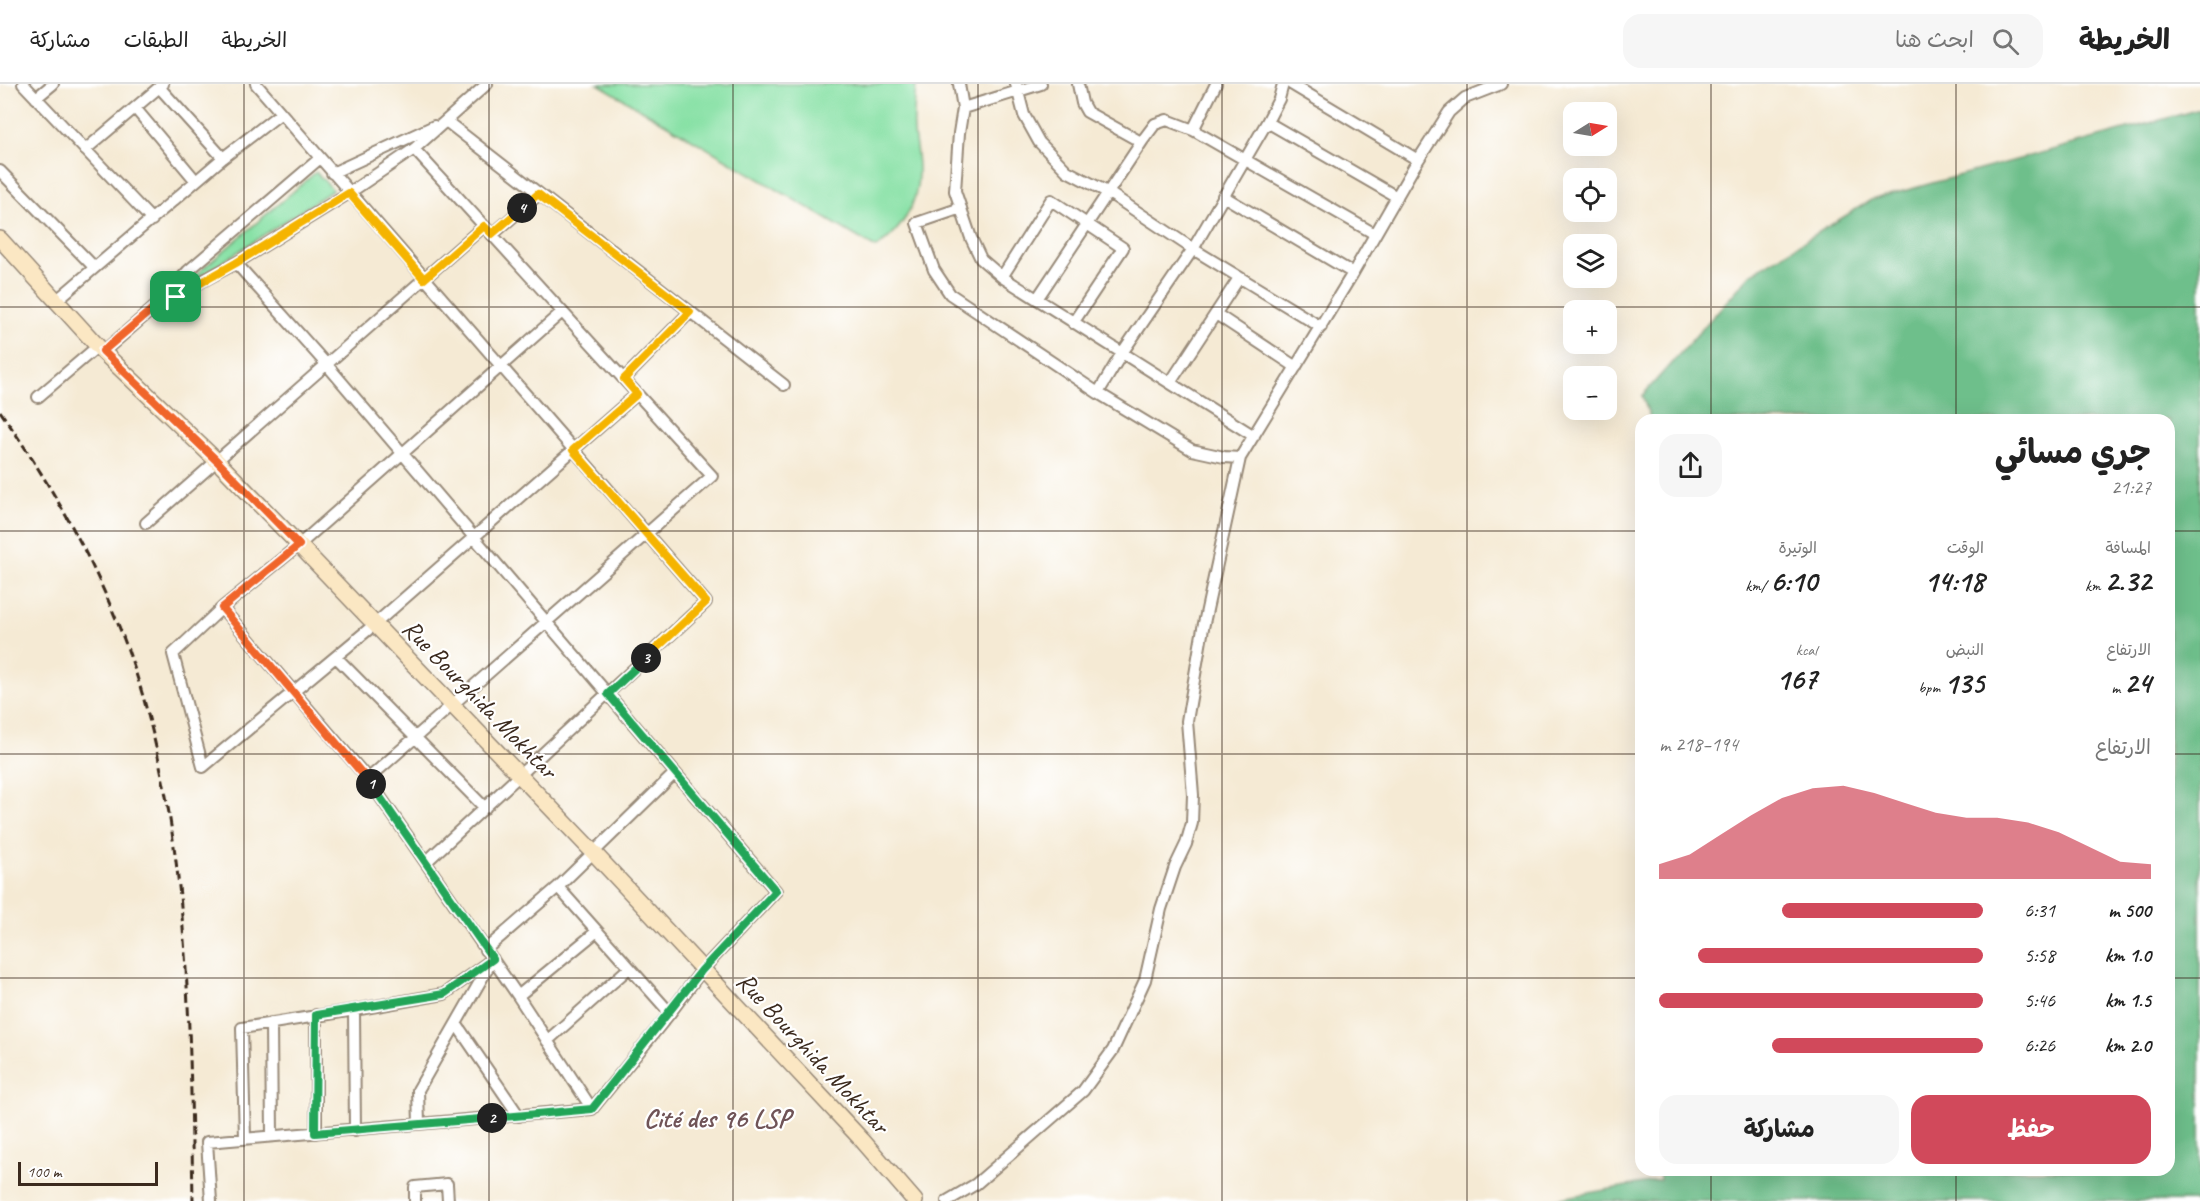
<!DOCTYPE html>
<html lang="ar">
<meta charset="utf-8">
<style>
body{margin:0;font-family:Caveat,"Playpen Sans Arabic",sans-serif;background:#f6f6f6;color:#222;direction:rtl;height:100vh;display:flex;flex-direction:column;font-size:22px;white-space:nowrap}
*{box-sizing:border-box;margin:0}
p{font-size:20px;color:#767676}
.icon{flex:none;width:33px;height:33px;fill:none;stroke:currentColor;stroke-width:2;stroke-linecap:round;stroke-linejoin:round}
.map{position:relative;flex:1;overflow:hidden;direction:ltr}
.side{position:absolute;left:1635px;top:330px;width:540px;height:762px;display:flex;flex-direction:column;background:#fff;border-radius:18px;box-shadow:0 6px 24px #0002;direction:rtl}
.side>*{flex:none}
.needle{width:39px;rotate:79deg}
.buttons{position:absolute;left:1563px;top:18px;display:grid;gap:12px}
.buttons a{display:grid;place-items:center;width:54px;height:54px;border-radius:12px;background:#fff;box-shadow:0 6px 24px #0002;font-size:30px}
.scale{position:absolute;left:18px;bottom:15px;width:140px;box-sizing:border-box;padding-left:6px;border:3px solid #3b2a1e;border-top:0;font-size:16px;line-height:21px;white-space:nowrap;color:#3b2a1e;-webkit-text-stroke:4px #fff;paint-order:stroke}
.pin{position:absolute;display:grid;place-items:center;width:51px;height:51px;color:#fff;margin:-26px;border-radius:12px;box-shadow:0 3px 9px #0006}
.km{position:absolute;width:30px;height:30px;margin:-15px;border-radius:50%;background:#222;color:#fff;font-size:16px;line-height:30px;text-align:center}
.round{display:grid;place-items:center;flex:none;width:63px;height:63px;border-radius:18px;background:#f6f6f6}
.head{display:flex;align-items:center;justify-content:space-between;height:102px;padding:0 24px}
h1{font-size:33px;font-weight:700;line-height:45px}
.metrics{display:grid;grid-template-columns:repeat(3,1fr);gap:9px;height:102px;padding:6px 24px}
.metrics div{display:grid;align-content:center}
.metrics b{font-size:30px;font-weight:700}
.metrics small{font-size:16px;font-weight:400}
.metrics p{font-size:16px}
.chart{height:168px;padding:12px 24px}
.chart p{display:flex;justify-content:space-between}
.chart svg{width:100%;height:108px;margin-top:6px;fill:#d1495b;opacity:.7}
.action{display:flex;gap:12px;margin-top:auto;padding:12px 24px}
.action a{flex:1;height:69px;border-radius:18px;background:#d1495b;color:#fff;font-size:24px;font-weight:700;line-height:69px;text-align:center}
.action a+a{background:#f6f6f6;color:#222}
ul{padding:0 24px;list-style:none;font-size:20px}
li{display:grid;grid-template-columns:96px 72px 1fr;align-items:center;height:45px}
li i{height:15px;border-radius:8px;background:#d1495b}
header{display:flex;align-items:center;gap:36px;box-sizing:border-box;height:84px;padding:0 30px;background:#fff;border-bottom:2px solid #e0e0e0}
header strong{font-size:28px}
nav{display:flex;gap:33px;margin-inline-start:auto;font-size:21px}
.search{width:420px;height:54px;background:#f6f6f6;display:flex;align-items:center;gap:15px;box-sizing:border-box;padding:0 21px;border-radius:18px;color:#767676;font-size:22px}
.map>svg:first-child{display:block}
.green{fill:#88e1a6;stroke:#628662;stroke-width:1.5}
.forest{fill:#6ebf8b;stroke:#547454;stroke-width:1.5}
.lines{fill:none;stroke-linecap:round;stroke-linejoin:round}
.street-casing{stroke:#988a79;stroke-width:14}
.secondary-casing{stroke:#988a79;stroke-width:18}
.street{stroke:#fff;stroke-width:10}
.secondary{stroke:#fbe7c3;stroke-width:15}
.rail{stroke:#3b2a1e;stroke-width:3;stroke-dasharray:9 4.5;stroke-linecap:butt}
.split-1-casing{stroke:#fff;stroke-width:12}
.split-2-casing{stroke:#fff;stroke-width:12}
.split-3-casing{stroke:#fff;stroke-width:12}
.split-4-casing{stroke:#fff;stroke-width:12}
.split-5-casing{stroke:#fff;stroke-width:12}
.split-1{stroke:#f0652b;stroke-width:8}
.split-2{stroke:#22a559;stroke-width:8}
.split-3{stroke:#22a559;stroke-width:8}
.split-4{stroke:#f5b400;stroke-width:8}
.split-5{stroke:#f5b400;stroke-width:8}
.grid{fill:none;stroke:#3b2a1e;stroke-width:1.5;stroke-opacity:0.55}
.labels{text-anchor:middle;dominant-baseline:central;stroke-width:4.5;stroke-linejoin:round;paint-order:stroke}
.street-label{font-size:26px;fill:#3b2a1e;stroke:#fff}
.neighbourhood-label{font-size:27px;font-weight:bold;fill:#705457;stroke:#fff}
</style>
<header>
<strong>الخريطة</strong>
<div class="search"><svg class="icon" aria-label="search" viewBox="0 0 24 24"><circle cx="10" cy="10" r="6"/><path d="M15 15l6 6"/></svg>ابحث هنا</div>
<nav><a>الخريطة</a><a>الطبقات</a><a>مشاركة</a></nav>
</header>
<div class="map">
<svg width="2200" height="1117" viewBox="0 0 2200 1117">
<rect width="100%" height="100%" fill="#fff"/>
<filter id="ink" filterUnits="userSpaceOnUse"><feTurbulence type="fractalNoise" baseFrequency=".0167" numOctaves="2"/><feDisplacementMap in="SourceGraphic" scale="12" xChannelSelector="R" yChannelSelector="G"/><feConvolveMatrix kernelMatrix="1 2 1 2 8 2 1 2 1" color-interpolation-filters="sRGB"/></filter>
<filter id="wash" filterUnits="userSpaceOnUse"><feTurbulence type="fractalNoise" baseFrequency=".008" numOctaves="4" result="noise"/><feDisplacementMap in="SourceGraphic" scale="24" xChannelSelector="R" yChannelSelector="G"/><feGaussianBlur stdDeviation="1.35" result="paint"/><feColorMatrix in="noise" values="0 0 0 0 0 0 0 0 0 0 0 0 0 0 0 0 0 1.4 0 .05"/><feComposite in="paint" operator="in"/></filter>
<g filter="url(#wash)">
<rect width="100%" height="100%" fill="#f5ead4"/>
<path class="green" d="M598,0H916C915,16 913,32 914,47C915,61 919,76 918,90C918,121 901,147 876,164Z
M316,88L333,106L173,210Z"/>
<path class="forest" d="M2200,25V1117H1545L1660,1096L1659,1086H2169V336H1651L1642,312L1751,190L1871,116Z"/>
</g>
<g filter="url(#ink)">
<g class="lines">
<defs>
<path id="street" d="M23,0L152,136
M256,0L706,518L426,778
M959,0L963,24L959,49L955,107L971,154L981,175L1002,193L1254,352
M1016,0L1024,31L1039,58L1067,87L1109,109L1193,165L1321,243
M1078,0L1082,19L1087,28L1141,58
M1291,0L1418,76
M159,3L223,74
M36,14L53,0
M135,24L196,97
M963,24L1041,0
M446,37L784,301
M1267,38L1397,113
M1193,46L1216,0
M85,66L163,0
M0,87L94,183
M332,89L434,42
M1223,112L1353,189
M961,124L917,139L934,186L950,210L1098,309L1192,366L1224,373L1240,374
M492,151L539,110
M1002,193L1051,116L1123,164L1073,239
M1037,215L1143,56L1155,40L1167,36L1193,46L1375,150
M57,216L223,74L281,29
M156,222L236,179L349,109L414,65L487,0
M562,228L299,461L222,524L173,570L203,683L375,540L637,310
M1216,230L1296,283
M103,268L156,222L188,187L319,75
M624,295L690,228
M1170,299L1239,194
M1098,309L1122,269L1193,165L1267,38L1279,15L1283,0
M38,313L98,262
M146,439L484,142
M222,524L368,695L518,912L592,1025
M336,573L485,724
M368,695L712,392L414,65
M558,803L670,929
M485,866L558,803L675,689
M518,912L596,848
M354,926L444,910L490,877
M271,939L272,1052
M457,941L519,1032
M547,957L629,884
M419,1040L418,1006L493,875
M316,1049V931
M245,1054L242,944L354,926L355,1047
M211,1117L207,1058L592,1025L670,929L702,886L776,807L327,281L236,179
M415,1117V1103L447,1100L448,1117
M947,1117L976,1100L1083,1007L1113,966L1145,896L1161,825L1175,783L1186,760L1192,739L1193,711L1187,637L1203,544L1240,374L1353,189L1415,81L1449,28L1465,14L1501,0"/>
<path id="secondary" d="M0,155L103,268L217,377L299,461L594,769L862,1056L915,1117"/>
</defs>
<use href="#street" class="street-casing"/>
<use href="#secondary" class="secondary-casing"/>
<use href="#street" class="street"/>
<use href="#secondary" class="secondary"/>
<path class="rail" d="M0,327C63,417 119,520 147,627C190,787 190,952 193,1117"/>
</g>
</g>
<g class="lines" filter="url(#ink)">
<defs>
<path id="split-1" d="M176,213L156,222L103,267L217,377L299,461L222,524L371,700"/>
<path id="split-2" d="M371,700L493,875L444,910L316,931L315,1049L492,1034"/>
<path id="split-3" d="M492,1034L592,1025L702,886L776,807L608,610L646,574"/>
<path id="split-4" d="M522,124L538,110L690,228L624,295L637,310L573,366L706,518L646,574"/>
<path id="split-5" d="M176,213L236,179L349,109L424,195L484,142L492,150L522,124"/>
</defs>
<use href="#split-1" class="split-1-casing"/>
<use href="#split-2" class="split-2-casing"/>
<use href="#split-3" class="split-3-casing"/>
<use href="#split-4" class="split-4-casing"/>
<use href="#split-5" class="split-5-casing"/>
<use href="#split-1" class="split-1"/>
<use href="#split-2" class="split-2"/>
<use href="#split-3" class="split-3"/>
<use href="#split-4" class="split-4"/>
<use href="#split-5" class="split-5"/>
</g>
<path class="grid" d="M244,0V1117M489,0V1117M733,0V1117M978,0V1117M1222,0V1117M1467,0V1117M1711,0V336M1956,0V336M0,223H2200M0,447H1641M2169,447H2200M0,670H1641M2169,670H2200M0,894H1641M2169,894H2200M1711,1086V1117M1956,1086V1117"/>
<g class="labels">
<g class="street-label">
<text transform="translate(480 615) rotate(46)">Rue Bourghida Mokhtar</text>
<text transform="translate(813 969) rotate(47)">Rue Bourghida Mokhtar</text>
</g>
<g class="neighbourhood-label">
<text x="717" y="1034">Cité des 96 LSP</text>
</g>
</g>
</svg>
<div class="buttons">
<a><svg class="needle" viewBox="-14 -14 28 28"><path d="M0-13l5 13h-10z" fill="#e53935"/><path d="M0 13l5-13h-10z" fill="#767676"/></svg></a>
<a><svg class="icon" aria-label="locate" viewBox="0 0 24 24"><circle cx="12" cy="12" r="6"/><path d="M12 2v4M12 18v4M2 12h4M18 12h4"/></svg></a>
<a><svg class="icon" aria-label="layers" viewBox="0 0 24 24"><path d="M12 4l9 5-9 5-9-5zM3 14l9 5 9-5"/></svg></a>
<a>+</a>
<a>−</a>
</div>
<div class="scale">100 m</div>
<div class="pin" style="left:176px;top:213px;background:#1e9e55"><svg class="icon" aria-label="arrive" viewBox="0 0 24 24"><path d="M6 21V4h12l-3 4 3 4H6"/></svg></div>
<b class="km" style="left:371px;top:700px">1</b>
<b class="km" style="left:492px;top:1034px">2</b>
<b class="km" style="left:646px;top:574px">3</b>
<b class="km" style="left:522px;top:124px">4</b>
<section class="side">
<div class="head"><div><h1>جري مسائي</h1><p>21:27</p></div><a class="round"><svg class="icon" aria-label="share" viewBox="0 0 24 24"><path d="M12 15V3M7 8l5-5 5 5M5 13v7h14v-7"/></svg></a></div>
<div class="metrics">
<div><p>المسافة</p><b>2.32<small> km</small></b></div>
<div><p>الوقت</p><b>14:18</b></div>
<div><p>الوتيرة</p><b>6:10<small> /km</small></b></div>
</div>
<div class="metrics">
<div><p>الارتفاع</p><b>24<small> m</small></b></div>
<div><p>النبض</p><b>135<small> bpm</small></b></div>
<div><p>kcal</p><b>167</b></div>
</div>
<div class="chart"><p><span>الارتفاع</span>194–218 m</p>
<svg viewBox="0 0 160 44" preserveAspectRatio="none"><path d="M0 44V38L10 34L20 26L30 18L40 11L50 7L60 6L70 9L80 13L90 17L100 19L110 19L120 21L130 25L140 31L150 37L160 38V44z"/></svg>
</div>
<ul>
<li><b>500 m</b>6:31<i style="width:62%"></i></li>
<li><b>1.0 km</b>5:58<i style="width:88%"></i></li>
<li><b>1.5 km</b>5:46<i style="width:100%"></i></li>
<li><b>2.0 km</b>6:26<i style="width:65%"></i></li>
</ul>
<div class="action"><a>حفظ</a><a>مشاركة</a></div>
</section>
</div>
